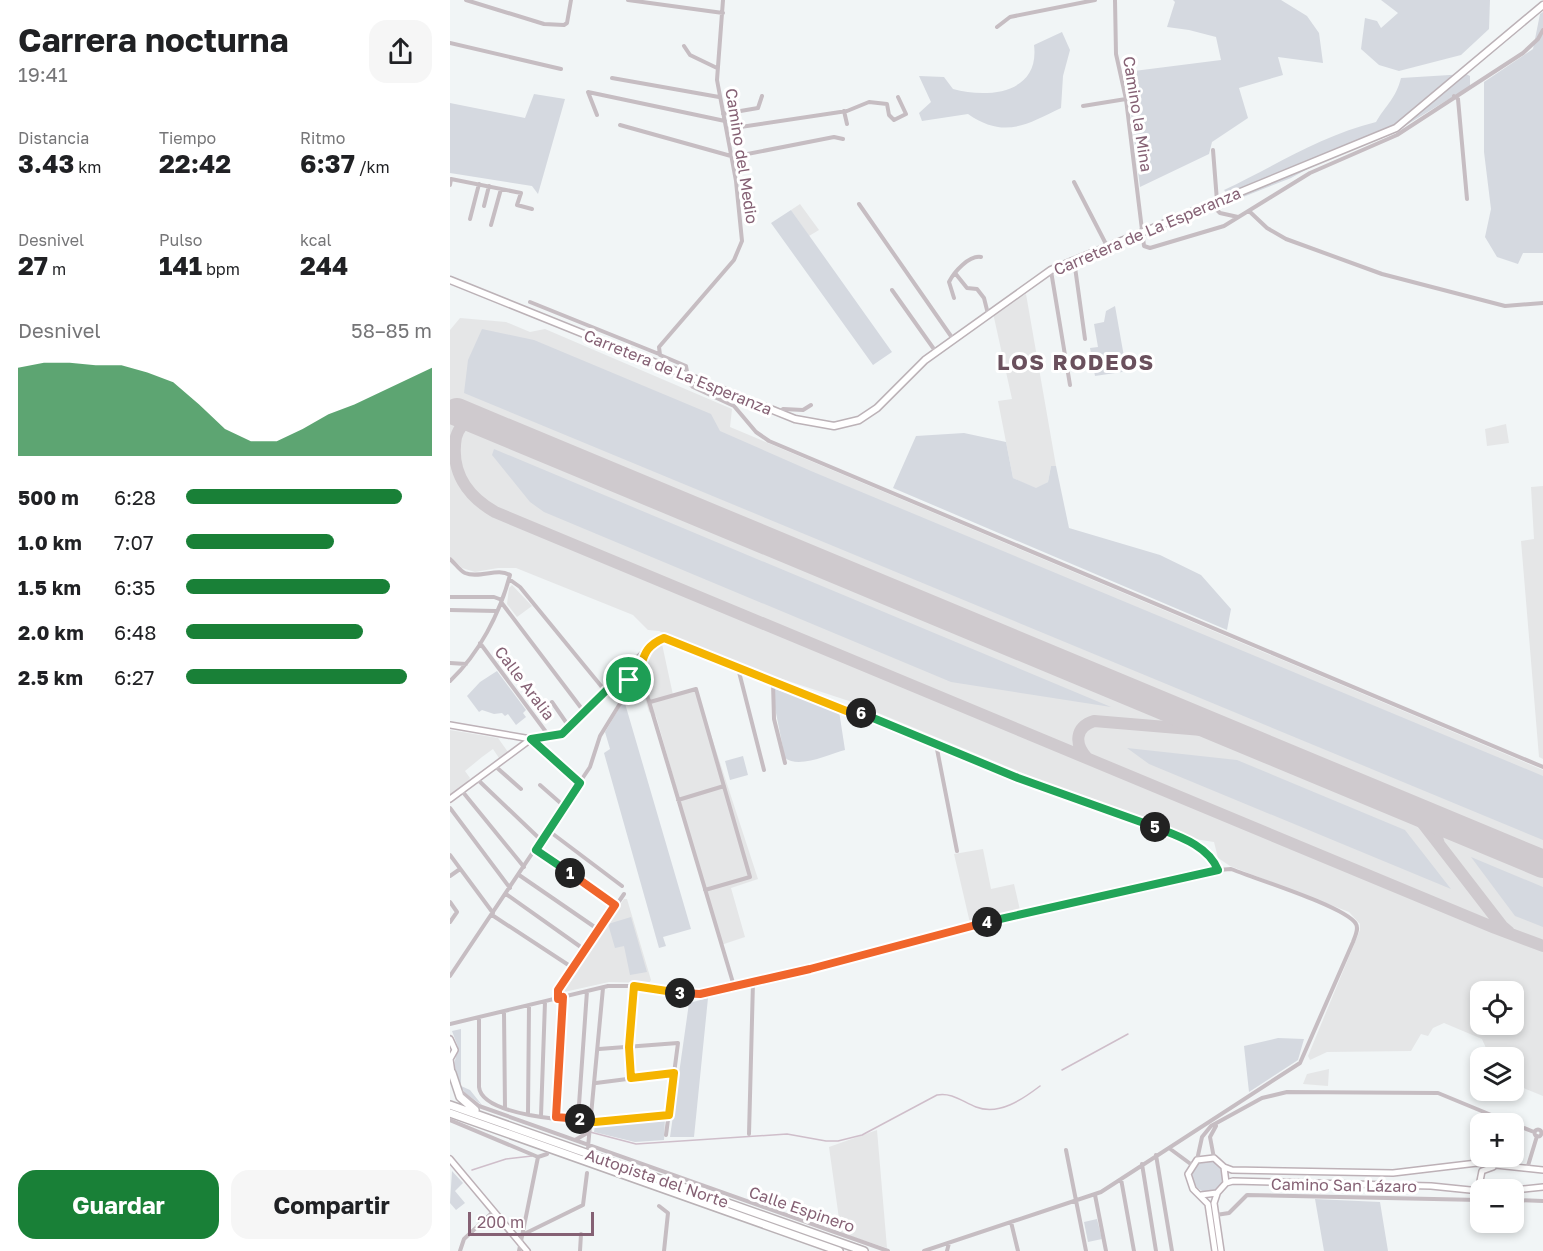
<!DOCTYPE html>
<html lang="es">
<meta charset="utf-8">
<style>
body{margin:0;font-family:"Golos Text",sans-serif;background:#f6f6f6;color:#202124;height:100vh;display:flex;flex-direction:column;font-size:22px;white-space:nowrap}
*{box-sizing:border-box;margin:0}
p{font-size:20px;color:#757577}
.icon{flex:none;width:33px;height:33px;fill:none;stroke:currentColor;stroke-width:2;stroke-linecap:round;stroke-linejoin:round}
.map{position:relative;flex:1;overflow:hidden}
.drawer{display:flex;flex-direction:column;background:#fff;width:450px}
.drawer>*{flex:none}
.fabs{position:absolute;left:1020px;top:981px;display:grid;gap:12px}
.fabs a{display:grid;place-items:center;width:54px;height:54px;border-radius:12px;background:#fff;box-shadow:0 3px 9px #0003;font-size:30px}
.scale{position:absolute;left:18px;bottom:15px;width:126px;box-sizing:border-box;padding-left:6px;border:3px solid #856174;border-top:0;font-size:16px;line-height:21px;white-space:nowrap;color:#856174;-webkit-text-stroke:4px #fff;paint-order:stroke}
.pin{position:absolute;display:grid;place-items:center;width:51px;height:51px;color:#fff;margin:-26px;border:3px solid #fff;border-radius:50%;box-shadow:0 2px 6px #0007}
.km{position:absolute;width:30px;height:30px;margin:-15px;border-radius:50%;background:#222;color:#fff;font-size:16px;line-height:30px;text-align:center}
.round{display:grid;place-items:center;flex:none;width:63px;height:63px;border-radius:18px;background:#f6f6f6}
.headline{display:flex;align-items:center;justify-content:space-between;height:102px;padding:0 18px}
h1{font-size:33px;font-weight:700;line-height:45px}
.metrics{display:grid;grid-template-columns:repeat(3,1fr);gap:9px;height:102px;padding:6px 18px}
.metrics div{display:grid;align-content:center}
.metrics b{font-size:26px;font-weight:700}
.metrics small{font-size:16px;font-weight:400}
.metrics p{font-size:16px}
.chart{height:168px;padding:12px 18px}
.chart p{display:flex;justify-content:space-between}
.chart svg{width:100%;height:108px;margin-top:6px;fill:#198037;opacity:.7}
.action{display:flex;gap:12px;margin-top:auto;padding:12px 18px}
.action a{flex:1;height:69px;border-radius:18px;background:#198037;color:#fff;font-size:24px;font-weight:700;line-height:69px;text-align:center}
.action a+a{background:#f6f6f6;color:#202124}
ul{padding:0 18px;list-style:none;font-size:20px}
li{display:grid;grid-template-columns:96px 72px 1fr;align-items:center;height:45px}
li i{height:15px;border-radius:8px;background:#198037}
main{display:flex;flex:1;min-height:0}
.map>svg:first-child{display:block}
.built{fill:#e5e6e7;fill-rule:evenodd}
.green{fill:#d5d9e0}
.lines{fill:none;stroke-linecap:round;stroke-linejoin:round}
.stream{stroke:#cfbeca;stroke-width:1.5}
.taxiway{stroke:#cfcace;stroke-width:12}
.runway{stroke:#cfcace;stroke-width:28}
.secondary-casing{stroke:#bdb1b7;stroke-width:8}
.primary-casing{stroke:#bcb2b7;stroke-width:9}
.highway-casing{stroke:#bab2b6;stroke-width:10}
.street{stroke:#c6bdc2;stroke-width:4}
.secondary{stroke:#fff;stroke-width:5}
.primary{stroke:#fff;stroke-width:6}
.highway{stroke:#fff;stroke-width:7}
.split-1-casing{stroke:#fff;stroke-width:12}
.split-2-casing{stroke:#fff;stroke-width:12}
.split-3-casing{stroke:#fff;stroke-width:12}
.split-4-casing{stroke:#fff;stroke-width:12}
.split-5-casing{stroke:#fff;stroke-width:12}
.split-6-casing{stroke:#fff;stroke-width:12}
.split-7-casing{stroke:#fff;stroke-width:12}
.split-1{stroke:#22a559;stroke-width:8}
.split-2{stroke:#f0652b;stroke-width:8}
.split-3{stroke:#f5b400;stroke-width:8}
.split-4{stroke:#f0652b;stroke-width:8}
.split-5{stroke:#22a559;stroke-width:8}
.split-6{stroke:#22a559;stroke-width:8}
.split-7{stroke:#f5b400;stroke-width:8}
.labels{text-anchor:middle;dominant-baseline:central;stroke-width:6;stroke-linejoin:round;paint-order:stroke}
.street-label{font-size:16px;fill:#856174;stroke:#fff}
.district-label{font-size:22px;font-weight:bold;letter-spacing:1.5px;fill:#6a505d;stroke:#fff}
</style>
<main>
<section class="drawer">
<div class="headline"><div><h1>Carrera nocturna</h1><p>19:41</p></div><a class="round"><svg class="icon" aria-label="share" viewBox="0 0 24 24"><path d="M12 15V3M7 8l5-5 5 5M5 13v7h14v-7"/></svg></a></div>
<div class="metrics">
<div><p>Distancia</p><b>3.43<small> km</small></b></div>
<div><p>Tiempo</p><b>22:42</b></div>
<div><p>Ritmo</p><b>6:37<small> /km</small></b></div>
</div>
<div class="metrics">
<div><p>Desnivel</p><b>27<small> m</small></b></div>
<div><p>Pulso</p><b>141<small> bpm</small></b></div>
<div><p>kcal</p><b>244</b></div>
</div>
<div class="chart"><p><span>Desnivel</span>58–85 m</p>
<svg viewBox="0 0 160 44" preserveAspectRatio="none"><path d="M0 44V8L10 6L20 6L30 7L40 7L50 10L60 14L70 23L80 33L90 38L100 38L110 33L120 27L130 23L140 18L150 13L160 8V44z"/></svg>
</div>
<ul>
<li><b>500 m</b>6:28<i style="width:88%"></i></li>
<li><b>1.0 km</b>7:07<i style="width:60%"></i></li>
<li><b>1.5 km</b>6:35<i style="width:83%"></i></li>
<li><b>2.0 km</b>6:48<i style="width:72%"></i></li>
<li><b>2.5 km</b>6:27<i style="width:90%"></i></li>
</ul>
<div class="action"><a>Guardar</a><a>Compartir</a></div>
</section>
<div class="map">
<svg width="1093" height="1251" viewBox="0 0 1093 1251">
<rect width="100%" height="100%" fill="#f1f5f6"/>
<path class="built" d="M350,204L369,230L359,236L341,210Z
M576,294L606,466H601L598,482L586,489L563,478L548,401L562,399L543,313Z
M10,318L56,322L80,332L95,329L282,409L280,427L1093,770V1096L1064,1084V1058L1040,1057L1032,1039L994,1023L983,1028L978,1036L971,1034L961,1051L877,1052L860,1060L858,1056L910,930V924L899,912L780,866L768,858L764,842L738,838L599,784L402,702L320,675L209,631L198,630L183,615L66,568H48L25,572L12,568L0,557V330ZM1030,992H1064V1024H1030Z
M1056,424L1059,443L1037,446L1035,429Z
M1093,486V759L1089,757L1071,541L1084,539L1081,487Z
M62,585L82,606L67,617L57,604L59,588Z
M212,644L223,695L246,689L308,879L281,888L295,937L271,945L206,716L199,712L189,679L194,663L204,649Z
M0,730L48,738L58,752L49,758L43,749L32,757L15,771L20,778L16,783L0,796Z
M533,849L541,889L564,884L570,910L520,923L504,854Z
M174,899H177L201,980L199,983L159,982L114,992L112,989Z
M879,1069L878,1086L853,1084L857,1074Z
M427,1130L437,1248L391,1233L379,1147Z"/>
<path class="green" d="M723,0H831L857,16L869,33L873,63L828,57L833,75L789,88L798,118L762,142L759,154L690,187L676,72L771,60L766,37L739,30L717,27L725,2Z
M931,0H1040L1039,29L1011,55L949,71L929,65L911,49L915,18L927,21L931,28L948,13Z
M1093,12V253H1073L1068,264L1047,257L1035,237L1041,209L1034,152V82L1083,49L1090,14Z
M612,32L620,50L613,76L611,108C576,125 554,139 518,114L472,121L469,113L481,102L469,76L494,77L503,89C539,99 590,93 584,45Z
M1016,74L1020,76V86L950,129L936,130L901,145L841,178L783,201L774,190C825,166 870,136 926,122C936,105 946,98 951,78Z
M84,94L115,99L88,194L82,186L0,173V103L75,118Z
M341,210L442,352L423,365L321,223Z
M665,306L676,368L672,372L645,376L640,348L648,347L644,324L654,322L656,311Z
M32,329L84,340L261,414L270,431L361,471L1093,776V840L14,393L18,360Z
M514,433L556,442L563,478L586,488L598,482L601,466H606L619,528L710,555L751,575L781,609L777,630L443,488L466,436Z
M44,449L661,707L501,682L94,512L80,502L42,455Z
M47,671L76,710L73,713L76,717L66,725L58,714L55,716L52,713L44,714L32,710L29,712L17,696L30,682Z
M325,689L389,711L395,750C380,754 349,769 335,758L325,708Z
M174,700L241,929L213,937L216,946L209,948L154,753L160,749L155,732Z
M677,748L787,760L955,830L1001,889L699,764Z
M293,756L298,775L280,780L275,761Z
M1021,857L1093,887V927L1065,916Z
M181,917L197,972L180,975L174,946L165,948L158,924Z
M258,998L244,1137H220L239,1003Z
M11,1029V1086L20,1090L32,1105L15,1093L10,1086L4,1065L8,1047L2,1031Z
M828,1038L854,1039L848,1060L799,1092L794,1046Z
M215,1118L214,1140L185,1142L144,1132L145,1125L148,1124Z
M742 1176a16 16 0 1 1 32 0a16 16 0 1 1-32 0Z
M2,1171L13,1183L5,1191L15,1203L6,1210L0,1203Z
M865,1199L930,1202L938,1251H874Z
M647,1219L652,1239L638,1242L634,1222Z"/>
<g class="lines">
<path class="stream" d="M612,1070L678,1034
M140,1132L186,1144L337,1134L376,1141H388L412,1135L487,1095C502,1092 513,1102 526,1107C549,1116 573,1099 590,1086
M22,1170L56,1159L82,1156"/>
<path class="taxiway" d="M32,423L21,421C12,424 9,428 6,437C0,471 17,496 45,512L1045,928L1093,946
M637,758C624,744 625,727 644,721L776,732
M938,799L971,821L1052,926L1059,932
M989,844L987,838L990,828L1003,827"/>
<path class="runway" d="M7,412L1093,864"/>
<defs>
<path id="secondary" d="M0,725L81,739L112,734L204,643L214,638
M0,799L81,739
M0,1039L5,1050L0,1059
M0,1059L2,1073
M0,1159L77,1251
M774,1167L782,1170L943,1173L1027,1163L1093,1170
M1043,1167L1032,1171L1030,1181L1035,1187L1047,1190
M776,1183L783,1181L981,1186L1030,1191
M1063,1190L1093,1187
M767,1194L764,1203L771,1251
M751,1195L767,1193L776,1183L774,1167L764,1158L747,1160L738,1174L743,1189L758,1204L765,1251"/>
<path id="primary" d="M0,280L345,419L384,426L409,420L427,408L475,360L601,270L946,128L1093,5"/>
<path id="highway" d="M2,1073L10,1097L25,1110
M0,1105L414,1251
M0,1113L389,1251"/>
</defs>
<use href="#secondary" class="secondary-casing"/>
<use href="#primary" class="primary-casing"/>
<use href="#highway" class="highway-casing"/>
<path class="street" d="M16,0L94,24L114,25L117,23L121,0
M178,0L273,13
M273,0L267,80L286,181L292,241L284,260L209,347L210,355L236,366L239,383L243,387L284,406L306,432L319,441L1093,767
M665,0L666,54L676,99L694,246L700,248L774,226L860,173L947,135L1073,53L1088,39L1093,30
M547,27L560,17L645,0
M0,43L111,69
M234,46L240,55L267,68
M162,78L269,97
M1004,96L1008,99L1017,199
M633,106L676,99
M394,111L397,124
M273,114L308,108L312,96
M147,115L138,92L275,121
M170,125L281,156
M277,129L397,111L419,102L437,104L439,115L444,120L456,114L448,97
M763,150L767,201
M282,157L384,137L393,139
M624,182L657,246
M0,185L1,179L71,193L67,205L82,209
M409,204L503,339
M761,204L770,213L788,217
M34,206L39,186
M799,211L817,228L836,239L932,274L1055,306L1093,303
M20,219L29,184
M41,225L51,189
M624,260L635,339
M601,271L620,385
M505,273L517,288L527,289L534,298L538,314
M442,290L486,352
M504,298L499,282C504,272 519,255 531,257
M80,302L209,354
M330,413L333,409L353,410L361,405
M0,559C5,563 9,570 15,573C29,579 48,567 60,575C50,613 29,654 0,681
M59,579L70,587L156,692
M0,597H44L52,600
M51,602L135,713
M0,610L46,611
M214,638L399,712H410L441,723L568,778L735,839L761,859L768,870
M30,643L99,736
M0,663L16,664
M189,668L284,986
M288,668L314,770
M174,673L183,682
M323,683L324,719L335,763
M102,702L120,728
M200,702L246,689L300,877L255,890
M81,739L130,783
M486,744L507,851
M45,766L71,789
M27,779L92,841
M90,785L115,807
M12,791L74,867
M228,800L274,786
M0,808L60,888
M99,831L172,886
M86,850L165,905
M0,855L43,913
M69,875L149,930
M0,876L10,869
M56,894L135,950
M0,902L7,912L0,922
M42,915L123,968
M0,976L140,767L150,736L187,676L193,655
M108,999V990L174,894
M54,1012L55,1108
M29,1017V1087C32,1116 121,1121 146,1122C170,1123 196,1117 219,1115
M0,1024L158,986H184L235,994H250L360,969L572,913L768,870L781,869C803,878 897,907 906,924C909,929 905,936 903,942L850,1063L651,1192L474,1251
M149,1049L228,1043L216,1135
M181,1078L179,1047L184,986
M146,1083L224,1073
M10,1091L29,1106L438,1251
M78,1114L79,1006
M91,1116L95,1002
M106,1117L113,997
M128,1119L137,991
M0,1120L88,1157
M1064,1124L1084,1132
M1084.5 1133a3.5 3.5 0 1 1 7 0a3.5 3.5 0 1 1-7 0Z
M299,1134L303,982
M125,1140L139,1132
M138,1147L153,988
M719,1148L742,1165
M616,1150L636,1251
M706,1155L722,1251
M88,1157L97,1154
M764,1158L760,1137L766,1126
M747,1160L752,1137L761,1126L812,1098L837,1092L988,1093L1063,1124
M692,1164L706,1251
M1077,1169L1087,1136
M671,1179L684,1251
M645,1195L656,1251
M1064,1200L1093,1201
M209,1206L218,1213L214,1251
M766,1215L779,1213L797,1195L1030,1200
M561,1222L568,1251
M72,1235L133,1205L137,1173
M10,1251L14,1239L44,1211
M69,1251L88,1157
M130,1251L131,1234
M497,1251L499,1243"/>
<use href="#secondary" class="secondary"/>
<use href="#primary" class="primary"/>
<use href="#highway" class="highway"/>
</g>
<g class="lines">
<defs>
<path id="split-1" d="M120,873L86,850L130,783L81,739L112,734L174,673L179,680"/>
<path id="split-2" d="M120,873L165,905L108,990V999L113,997L106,1117L130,1119"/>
<path id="split-3" d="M130,1119L145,1122L219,1115L224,1073L181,1078L179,1047L184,986L230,993"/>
<path id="split-4" d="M230,993L250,994L360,969L537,922"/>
<path id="split-5" d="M537,922L768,870C758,845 728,836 705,827"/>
<path id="split-6" d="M411,713L568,778L705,827"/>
<path id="split-7" d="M179,680L183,682C196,664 188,649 214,638L399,712L411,713"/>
</defs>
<use href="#split-1" class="split-1-casing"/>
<use href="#split-2" class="split-2-casing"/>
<use href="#split-3" class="split-3-casing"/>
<use href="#split-4" class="split-4-casing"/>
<use href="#split-5" class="split-5-casing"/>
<use href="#split-6" class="split-6-casing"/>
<use href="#split-7" class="split-7-casing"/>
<use href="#split-1" class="split-1"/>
<use href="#split-2" class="split-2"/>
<use href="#split-3" class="split-3"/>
<use href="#split-4" class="split-4"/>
<use href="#split-5" class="split-5"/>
<use href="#split-6" class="split-6"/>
<use href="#split-7" class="split-7"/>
</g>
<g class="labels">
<g class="street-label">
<text transform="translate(688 114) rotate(81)">Camino la Mina</text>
<text transform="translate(292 156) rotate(81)">Camino del Medio</text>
<text transform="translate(697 231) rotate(-23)">Carretera de La Esperanza</text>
<text transform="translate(228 372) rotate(22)">Carretera de La Esperanza</text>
<text transform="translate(75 683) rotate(53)">Calle Aralia</text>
<text transform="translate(207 1178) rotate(19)">Autopista del Norte</text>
<text transform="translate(894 1185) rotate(1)">Camino San Lázaro</text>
<text transform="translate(352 1209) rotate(19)">Calle Espinero</text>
</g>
<g class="district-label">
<text x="626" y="361">LOS RODEOS</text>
</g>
</g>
</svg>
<div class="fabs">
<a><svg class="icon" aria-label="locate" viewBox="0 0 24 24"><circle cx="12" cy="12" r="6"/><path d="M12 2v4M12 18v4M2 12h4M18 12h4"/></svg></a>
<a><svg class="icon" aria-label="layers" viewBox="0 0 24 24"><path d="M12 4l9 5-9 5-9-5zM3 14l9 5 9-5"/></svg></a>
<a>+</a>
<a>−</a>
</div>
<div class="scale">200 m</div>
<div class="pin" style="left:179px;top:680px;background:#1e9e55"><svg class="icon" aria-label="arrive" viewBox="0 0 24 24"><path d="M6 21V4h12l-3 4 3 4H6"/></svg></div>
<b class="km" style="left:120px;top:873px">1</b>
<b class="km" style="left:130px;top:1119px">2</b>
<b class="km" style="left:230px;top:993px">3</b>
<b class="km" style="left:537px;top:922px">4</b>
<b class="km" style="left:705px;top:827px">5</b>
<b class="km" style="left:411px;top:713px">6</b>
</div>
</main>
